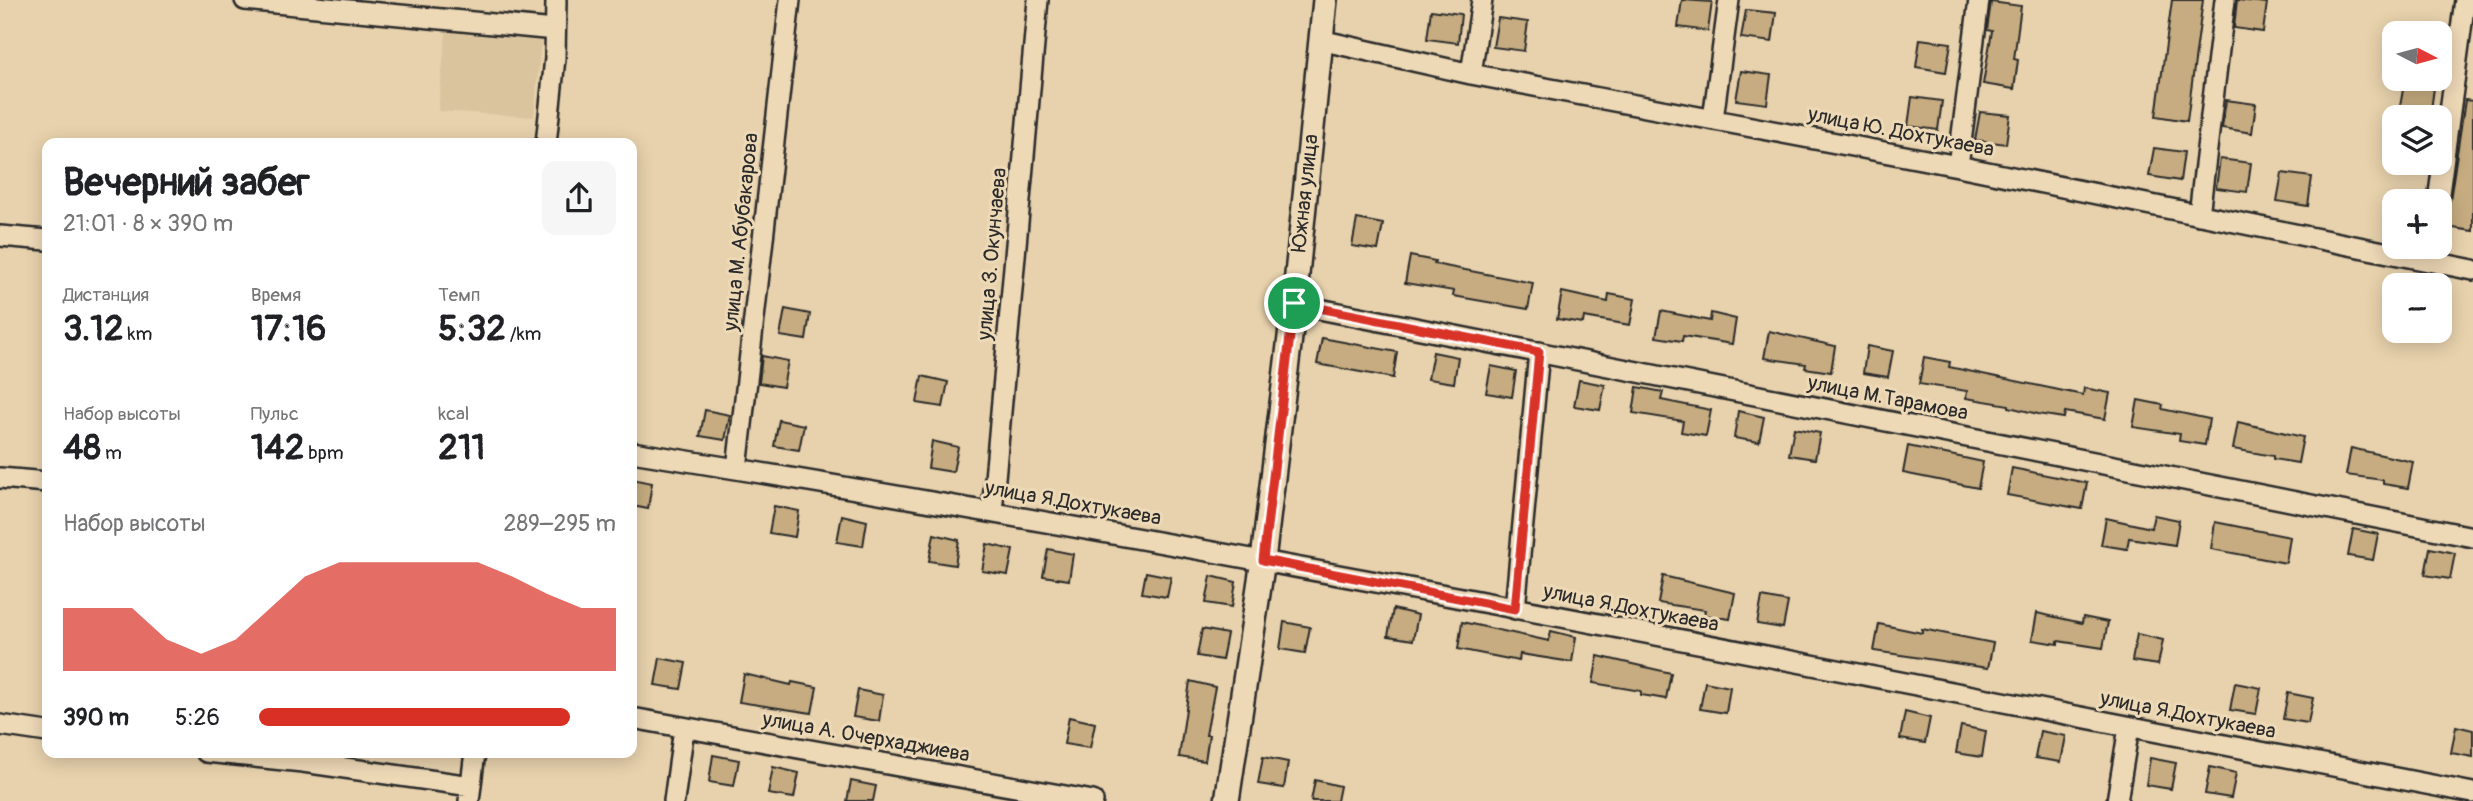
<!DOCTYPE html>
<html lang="ru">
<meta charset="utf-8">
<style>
body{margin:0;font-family:Pangolin,sans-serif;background:#f6f6f6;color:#202124;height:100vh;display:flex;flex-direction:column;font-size:26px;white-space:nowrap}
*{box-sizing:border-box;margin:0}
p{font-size:23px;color:#757577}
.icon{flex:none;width:38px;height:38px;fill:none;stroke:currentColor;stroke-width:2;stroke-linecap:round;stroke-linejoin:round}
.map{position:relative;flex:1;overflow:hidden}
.drawer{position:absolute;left:42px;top:138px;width:595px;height:620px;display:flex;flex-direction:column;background:#fff;border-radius:14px;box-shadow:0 4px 18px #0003}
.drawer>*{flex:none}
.needle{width:46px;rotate:96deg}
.tools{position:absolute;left:2382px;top:21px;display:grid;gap:14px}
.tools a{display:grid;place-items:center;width:70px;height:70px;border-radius:14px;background:#fff;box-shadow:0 4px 18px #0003;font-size:35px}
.pin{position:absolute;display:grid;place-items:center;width:60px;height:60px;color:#fff;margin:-30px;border:4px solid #fff;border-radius:50%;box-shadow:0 2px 7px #0007}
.round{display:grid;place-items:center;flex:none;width:74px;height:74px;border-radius:14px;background:#f6f6f6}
.head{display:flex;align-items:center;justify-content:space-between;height:119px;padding:0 21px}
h1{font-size:38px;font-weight:800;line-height:52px}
.metrics{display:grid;grid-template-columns:repeat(3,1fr);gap:10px;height:119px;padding:7px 21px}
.metrics div{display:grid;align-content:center}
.metrics b{font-size:35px;font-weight:800}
.metrics small{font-size:19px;font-weight:400}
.metrics p{font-size:19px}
.chart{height:196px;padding:14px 21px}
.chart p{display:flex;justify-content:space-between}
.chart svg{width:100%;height:126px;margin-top:7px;fill:#d93025;opacity:.7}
ul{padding:0 21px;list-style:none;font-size:23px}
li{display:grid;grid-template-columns:112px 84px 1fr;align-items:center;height:52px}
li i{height:18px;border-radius:9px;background:#d93025}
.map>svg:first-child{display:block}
.built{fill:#dac49e}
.building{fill:#c6ac80;stroke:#2b2b2b;stroke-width:2}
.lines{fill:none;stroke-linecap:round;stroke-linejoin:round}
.minor-casing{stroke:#2b2b2b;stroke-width:24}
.major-casing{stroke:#2b2b2b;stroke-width:28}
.minor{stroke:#eed9b7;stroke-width:19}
.major{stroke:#eed9b7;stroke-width:23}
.route-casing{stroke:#fff;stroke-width:14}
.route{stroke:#d93025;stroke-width:9}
.labels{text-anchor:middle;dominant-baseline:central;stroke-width:6;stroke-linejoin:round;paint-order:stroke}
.street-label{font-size:21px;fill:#2b2b2b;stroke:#eed9b7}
</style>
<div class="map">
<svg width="2473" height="801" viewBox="0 0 2473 801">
<rect width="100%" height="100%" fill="#e8d2ad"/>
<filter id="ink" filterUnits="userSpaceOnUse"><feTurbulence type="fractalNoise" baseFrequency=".0143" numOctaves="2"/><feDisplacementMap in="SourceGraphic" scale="14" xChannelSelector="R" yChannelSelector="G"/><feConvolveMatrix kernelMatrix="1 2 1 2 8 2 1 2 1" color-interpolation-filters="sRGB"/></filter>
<g filter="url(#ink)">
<path class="built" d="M446,32L541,41L534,117L438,111Z"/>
<path class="building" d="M1682,0L1712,2L1708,31L1678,27Z
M2172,0H2203L2187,121L2156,116Z
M2237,0L2267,3L2263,32L2234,28Z
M1991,2L2021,6L2014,59L2018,60L2014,89L1983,84L1992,31L1987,30Z
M1431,10L1461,14L1458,43L1427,39Z
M1746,10L1776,13L1772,42L1741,38Z
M1498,18L1528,22L1524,51L1493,47Z
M1920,39L1951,43L1946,72L1916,67Z
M1741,71L1771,75L1767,104L1736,100Z
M2404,84L2434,88L2430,117L2399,112Z
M1912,97L1942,101L1938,130L1908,126Z
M2226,100L2256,104L2252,133L2222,128Z
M2465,100L2473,101V231L2446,227Z
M1980,112L2010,115L2006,144L1975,140Z
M2154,148L2184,152L2180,181L2149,176Z
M2220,159L2251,163L2247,192L2216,188Z
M2282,173L2312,177L2308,206L2277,201Z
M1357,219L1383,224L1378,250L1352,246Z
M1410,256L1435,261L1434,264L1533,283L1528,309L1453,296L1454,291L1405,283Z
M1562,292L1608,302L1609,294L1635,299L1630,325L1584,317L1583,323L1557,319Z
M785,309L810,314L806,340L780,336Z
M1661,311L1710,321L1711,313L1736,319L1732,344L1683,336L1682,341L1656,337Z
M1769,331L1835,346L1831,372L1805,368L1806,364L1764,358Z
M1322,338L1397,352L1393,378L1317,364Z
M1867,346L1893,351L1888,377L1863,373Z
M1433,352L1458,357L1454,383L1428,379Z
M762,356L788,361L783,387L759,383Z
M1924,357L1950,362L1949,367L2083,395L2084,388L2110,393L2105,419L2065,412L2064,418L2038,414L2009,407V405L1966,398L1967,391L1919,384Z
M1491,366L1516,371L1512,397L1486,393Z
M922,376L948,382L943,407L917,403Z
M1579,380L1605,385L1600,410L1574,406Z
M1637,387L1663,392L1661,400L1711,410L1706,436L1681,432L1683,421L1633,413Z
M2138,400L2163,405L2162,409L2209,419L2205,445L2179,441L2180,434L2133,427Z
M705,410L730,415L725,440L700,436Z
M1738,411L1764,417L1759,442L1734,438Z
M779,420L804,425L799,450L774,446Z
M2238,422L2303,437L2298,463L2273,459V456L2233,449Z
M1794,428L1820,433L1815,459L1789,455Z
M932,441L958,447L953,472L928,468Z
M1908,446L1983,462L1978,488L1903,473Z
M2351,448L2413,462L2408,488L2383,484V480L2346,475Z
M2012,468L2087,483L2082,509L2007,495Z
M632,479L652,483L648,509L632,506Z
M774,506L799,511L795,537L769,533Z
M842,515L867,521L863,546L837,542Z
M2154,515L2179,520L2175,545L2129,538L2127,549L2101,545L2106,518L2151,528Z
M2215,522L2290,537L2286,563L2211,549Z
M2353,529L2378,534L2373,560L2348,556Z
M934,534L959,540L955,565L929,561Z
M987,544L1013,550L1008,575L982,571Z
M2430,548L2455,553L2450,579L2425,575Z
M1048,549L1073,554L1069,580L1043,576Z
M1146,572L1171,577L1167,597L1142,593Z
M1211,576L1236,582L1232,607L1206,603Z
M1663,576L1735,593L1730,619L1704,615L1705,610L1658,603Z
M1762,597L1788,602L1783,628L1757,624Z
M1393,609L1418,615L1413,640L1388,636Z
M2037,613L2082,623L2083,617L2108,622L2103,648L2058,641V644L2032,640Z
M1284,622L1310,627L1305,653L1280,649Z
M1462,622L1549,641L1551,631L1576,637L1572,662L1520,654L1519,661L1458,649Z
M1879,624L1922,633V629L1993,643L1988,668L1874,651Z
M1202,629L1227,634L1222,660L1197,656Z
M2137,634L2163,640L2158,665L2132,661Z
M1598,656L1671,673L1666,699L1641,695V691L1593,683Z
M660,658L686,663L681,689L655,685Z
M744,674L791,685L792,682L817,687L812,713L739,702Z
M1190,681L1215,687L1206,735H1209L1205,761L1179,757Z
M1705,682L1730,687L1726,713L1700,709Z
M2235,683L2261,688L2256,714L2230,710Z
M858,690L883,695L879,721L853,717Z
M2288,693L2313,698L2308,723L2283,719Z
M1905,712L1930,718L1925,743L1900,739Z
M1069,717L1095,723L1090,748L1064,744Z
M1961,726L1986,731L1982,757L1956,753Z
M2456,726L2473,730V757L2451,753Z
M2040,731L2066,736L2061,762L2035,758Z
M713,755L739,760L734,786L709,782Z
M1263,757L1288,762L1284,788L1258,784Z
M2150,758L2176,763L2171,789L2146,785Z
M773,767L799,773L794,798L768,794Z
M2210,767L2236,773L2231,798L2205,794Z
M1315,780L1340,786L1337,801H1311Z
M851,781L876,786L873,801H847Z"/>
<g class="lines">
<defs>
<path id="minor" d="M245,0L555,30
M1320,40L1471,74L1958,166L2473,270
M1471,74L1482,0
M1713,119L1729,0
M546,144L555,58L556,0
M1958,166L1979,0
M2438,201L2465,0
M2199,215L2225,0
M0,236L47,240
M1294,304L2473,537
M632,452C1248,551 1860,675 2473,793
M737,469L790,0
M0,478L47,482
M992,512L1038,0
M1515,609L1539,352
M632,718L1093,801
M0,725L47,732
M206,752L303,762L471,786
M469,801L475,752
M674,801L684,728
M2117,801L2129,727"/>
<path id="major" d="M1227,801L1263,560L1294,304L1325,0"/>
</defs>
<use href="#minor" class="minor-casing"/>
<use href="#major" class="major-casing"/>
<use href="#minor" class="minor"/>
<use href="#major" class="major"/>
</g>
</g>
<g class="lines" filter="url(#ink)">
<defs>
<path id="route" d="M1294,303L1539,352L1515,609L1263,560Z"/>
</defs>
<use href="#route" class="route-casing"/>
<use href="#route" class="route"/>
</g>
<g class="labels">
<g class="street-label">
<text transform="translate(1901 132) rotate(11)">улица Ю. Дохтукаева</text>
<text transform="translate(1305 193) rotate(-84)">Южная улица</text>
<text transform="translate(741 232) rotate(-84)">улица М. Абубакарова</text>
<text transform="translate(992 254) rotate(-85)">улица З. Окунчаева</text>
<text transform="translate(1888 398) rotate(11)">улица М.Тарамова</text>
<text transform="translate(1073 503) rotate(10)">улица Я.Дохтукаева</text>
<text transform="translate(1631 608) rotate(11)">улица Я.Дохтукаева</text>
<text transform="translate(2188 715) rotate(11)">улица Я.Дохтукаева</text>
<text transform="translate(866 737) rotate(10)">улица А. Очерхаджиева</text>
</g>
</g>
</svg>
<div class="tools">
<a><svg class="needle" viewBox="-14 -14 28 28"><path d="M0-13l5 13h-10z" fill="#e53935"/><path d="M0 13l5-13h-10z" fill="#757577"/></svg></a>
<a><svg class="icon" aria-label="layers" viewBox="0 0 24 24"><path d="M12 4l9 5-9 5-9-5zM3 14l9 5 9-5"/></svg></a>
<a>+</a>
<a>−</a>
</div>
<div class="pin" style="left:1294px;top:303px;background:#1e9e55"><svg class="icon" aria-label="arrive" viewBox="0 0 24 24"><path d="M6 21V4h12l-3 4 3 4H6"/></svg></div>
<section class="drawer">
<div class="head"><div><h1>Вечерний забег</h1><p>21:01 · 8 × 390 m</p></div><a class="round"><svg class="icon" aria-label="share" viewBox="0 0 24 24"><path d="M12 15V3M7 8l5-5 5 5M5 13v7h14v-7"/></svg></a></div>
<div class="metrics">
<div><p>Дистанция</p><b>3.12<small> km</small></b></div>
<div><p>Время</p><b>17:16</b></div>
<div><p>Темп</p><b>5:32<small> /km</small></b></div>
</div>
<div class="metrics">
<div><p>Набор высоты</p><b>48<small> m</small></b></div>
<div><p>Пульс</p><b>142<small> bpm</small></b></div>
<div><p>kcal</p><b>211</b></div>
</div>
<div class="chart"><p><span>Набор высоты</span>289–295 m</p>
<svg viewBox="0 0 160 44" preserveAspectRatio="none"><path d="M0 44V22L10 22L20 22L30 33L40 38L50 33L60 22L70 11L80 6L90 6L100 6L110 6L120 6L130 11L140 17L150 22L160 22V44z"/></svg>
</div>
<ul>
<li><b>390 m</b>5:26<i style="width:87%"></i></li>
</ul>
</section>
</div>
